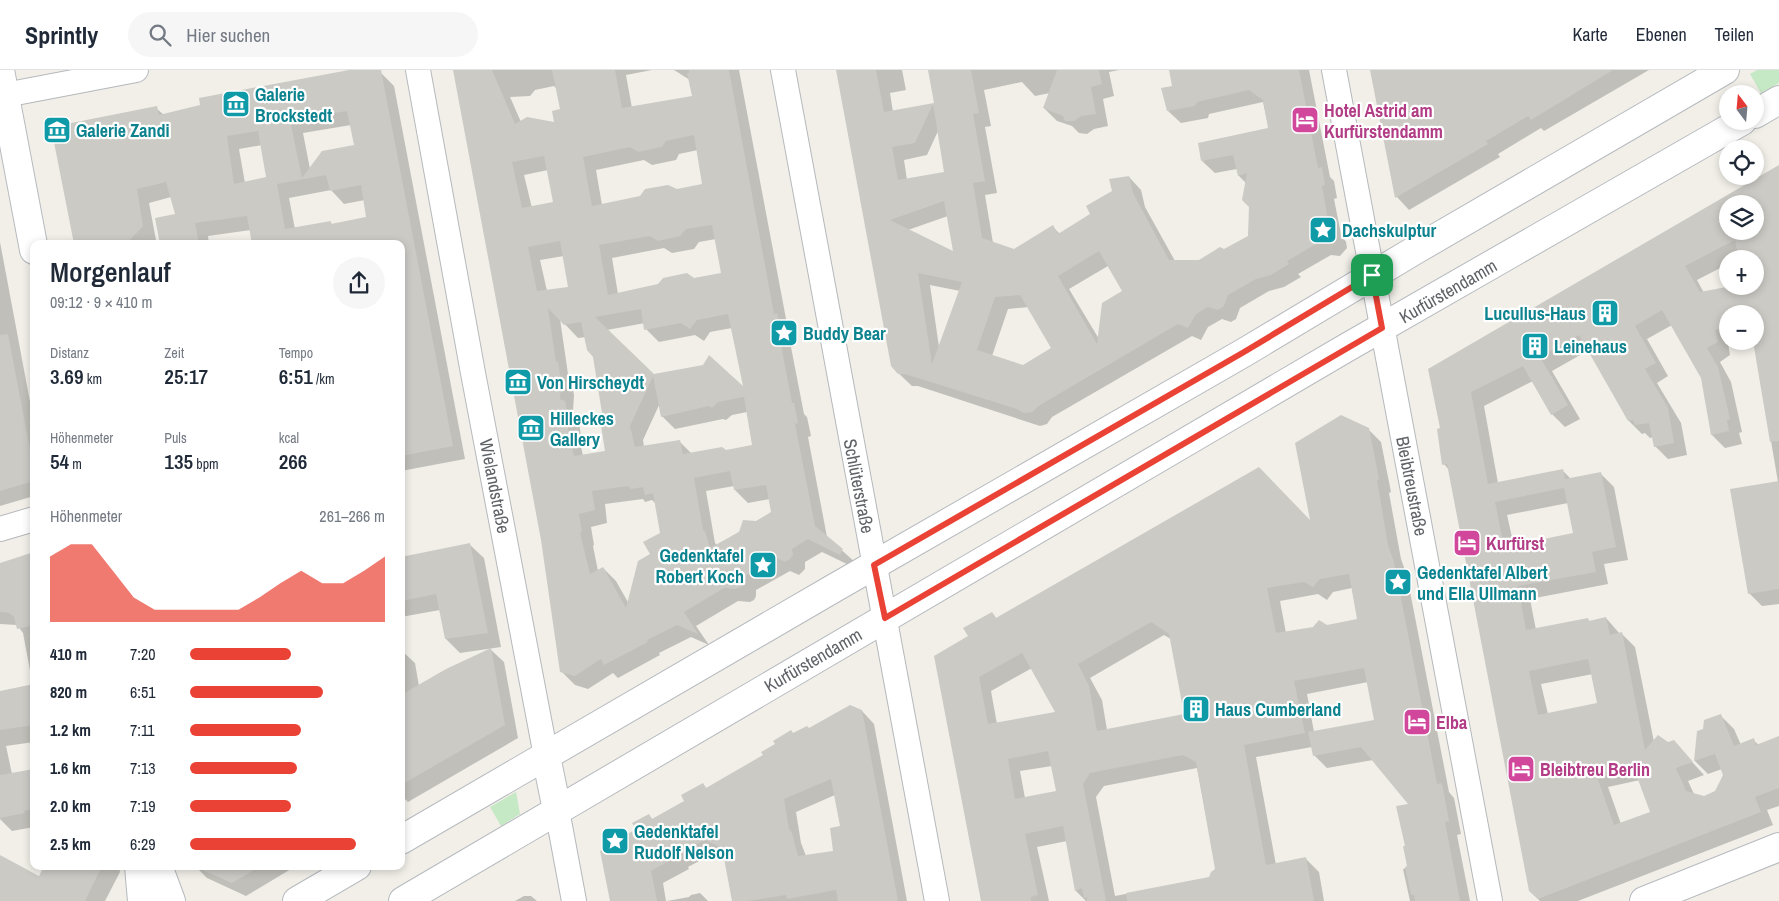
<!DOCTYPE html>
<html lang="de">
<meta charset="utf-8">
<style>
body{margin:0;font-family:"Archivo Narrow",sans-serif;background:#f6f6f7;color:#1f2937;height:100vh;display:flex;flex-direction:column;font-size:19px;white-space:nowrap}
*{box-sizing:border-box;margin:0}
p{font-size:16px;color:#747a83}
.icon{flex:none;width:28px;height:28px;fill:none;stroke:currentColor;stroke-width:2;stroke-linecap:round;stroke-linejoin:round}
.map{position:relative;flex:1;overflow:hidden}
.drawer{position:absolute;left:30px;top:170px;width:375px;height:630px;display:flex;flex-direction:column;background:#fff;border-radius:10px;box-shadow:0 2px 8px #0003}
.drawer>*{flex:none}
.needle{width:32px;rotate:344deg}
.tools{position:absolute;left:1719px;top:15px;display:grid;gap:10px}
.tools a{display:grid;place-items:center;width:45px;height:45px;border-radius:50%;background:#fff;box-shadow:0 2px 8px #0003;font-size:25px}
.pin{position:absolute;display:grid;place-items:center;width:42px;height:42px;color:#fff;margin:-21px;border-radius:10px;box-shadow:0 2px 8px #0006}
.round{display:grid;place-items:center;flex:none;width:52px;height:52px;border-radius:26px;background:#f6f6f7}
.summary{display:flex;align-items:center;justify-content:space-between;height:85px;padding:0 20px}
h1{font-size:28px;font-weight:600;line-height:38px}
.metrics{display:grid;grid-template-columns:repeat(3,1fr);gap:8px;height:85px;padding:5px 20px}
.metrics div{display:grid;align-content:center}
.metrics b{font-size:21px;font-weight:600}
.metrics small{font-size:14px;font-weight:400}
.metrics p{font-size:14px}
.chart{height:140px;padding:10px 20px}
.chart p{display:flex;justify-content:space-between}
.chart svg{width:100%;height:90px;margin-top:5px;fill:#ea4335;opacity:.7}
ul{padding:0 20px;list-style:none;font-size:16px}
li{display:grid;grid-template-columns:80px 60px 1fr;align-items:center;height:38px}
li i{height:12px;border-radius:6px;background:#ea4335}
header{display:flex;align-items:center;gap:30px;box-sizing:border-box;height:70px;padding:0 25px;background:#fff;border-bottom:1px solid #e0e1e3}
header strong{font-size:24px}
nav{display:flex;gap:28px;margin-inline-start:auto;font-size:18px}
.search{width:350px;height:45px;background:#f6f6f7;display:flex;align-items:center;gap:12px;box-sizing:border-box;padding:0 18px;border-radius:28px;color:#747a83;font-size:19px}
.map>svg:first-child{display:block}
.green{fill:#c5e8c5}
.shadow{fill:#0003;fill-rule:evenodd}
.building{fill:#cccac5;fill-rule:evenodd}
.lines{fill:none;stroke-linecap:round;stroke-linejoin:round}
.street-casing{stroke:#b5b8bc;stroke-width:26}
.secondary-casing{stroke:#b6babf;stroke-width:30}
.street{stroke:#fff;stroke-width:24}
.secondary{stroke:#fff;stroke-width:28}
.route-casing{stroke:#fff;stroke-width:10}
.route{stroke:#ea4335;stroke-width:6}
.labels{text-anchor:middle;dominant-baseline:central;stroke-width:4.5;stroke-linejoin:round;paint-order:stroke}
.culture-label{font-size:18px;font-weight:bold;fill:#0d838f;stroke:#fff;text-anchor:start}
.hotel-label{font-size:18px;font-weight:bold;fill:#b23c85;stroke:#fff;text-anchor:start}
.street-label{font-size:18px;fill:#5f6368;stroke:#fff}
</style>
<header>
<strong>Sprintly</strong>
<div class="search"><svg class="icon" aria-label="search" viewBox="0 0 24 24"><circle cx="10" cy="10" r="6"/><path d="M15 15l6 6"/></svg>Hier suchen</div>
<nav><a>Karte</a><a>Ebenen</a><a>Teilen</a></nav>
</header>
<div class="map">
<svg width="1779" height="831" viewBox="0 0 1779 831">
<rect width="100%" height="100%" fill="#f1efe8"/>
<path class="green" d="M1757,0H1779V13L1761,23L1750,4Z
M516,722L520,744L501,756L490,737Z"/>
<path class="shadow" d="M355,0H378L394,16L465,389L401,401V174L251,160L208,166L209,174H161L176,145L171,127L149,133L156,170L152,174H75L156,38L164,45ZM351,55L355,76L310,99L303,63ZM262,75L268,107L245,113L239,79ZM331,120L344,134L365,130L368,148L333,155L330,152L295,159L289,128Z
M454,0H652L626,5L632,38L693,27L690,10L674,0H739L787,254L790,258L794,277H791L804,344L807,347L811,366L808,367L827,467L856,493L853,497L822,482L805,492V499L799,505L790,501L756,520V526L754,530L750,532L738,531L696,556L709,575L691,567L659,583L660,585L618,608L613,603L588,619L575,615L562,602L543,470ZM554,16L557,19L562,40L556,54L521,52L510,27L530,26L535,20ZM698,80L704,115L602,135L596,100L644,90L652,95L676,90L679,84ZM548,100L555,133L532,138L524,105ZM716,169L722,204L618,224L612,188L664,178L672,183L694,179L699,172ZM564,186L570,218L547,221L540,190ZM560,249L578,268L586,267L594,286L604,344L607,382L583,386L579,367L581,366L578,346L573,341L574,325L570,306L568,304ZM645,253L646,259L659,272L695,265L704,271L710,262L732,258L745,319L654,305L607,260ZM660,333L662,346L675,359L723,349L726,350L732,345L747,342L753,376L726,381L692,384L679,371L644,377L643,370ZM734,416L735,420L748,433L770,429L773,442L717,475L715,473L706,421ZM643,429L645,432L652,430L656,434L661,464L629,534L616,511L603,498L598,501L593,476L594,475L591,457L607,453L605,434Z
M837,0H902L906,20L890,23L893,42L935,34L929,0H1119L1109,2L1114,26L1103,29L1108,56L1094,59L1087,64L1079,63L1072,56L1057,51L1044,38L1050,23L1035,26L1022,12L984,20L991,56L985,57L997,123L985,125L993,173L1014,181L1053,157L1060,164L1092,145L1129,107L1141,120L1145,137L1175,191H1199L1224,181L1249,167L1250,137L1246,113L1239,106L1237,99L1215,103L1202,91L1269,59L1263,32L1209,44L1208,48L1181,53L1168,41L1173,17L1180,0H1309L1330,107L1334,111L1337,128L1334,129L1341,164L1346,172L1347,178L1340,186L1331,185L1298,204L1301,207L1284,217L1269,221L1240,238L1236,249L1231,252L1222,249L1208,257L1201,270L1192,266L1052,347L1047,354L1040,356L918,316H912L894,299ZM938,61L946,103L907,110L904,90L927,85ZM948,146L955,184L908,160ZM1108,196L1124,222L1099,269L1069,219ZM930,215L960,221L939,277ZM1029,237L1052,278L1023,296L992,286L1008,239Z
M1372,0H1649L1544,61L1541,58L1498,84L1500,87L1409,140L1397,127Z
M1779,96V534L1762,536L1749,523L1778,412L1754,271L1755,244H1728V271H1735L1728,273L1730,285L1720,292L1731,312L1742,362L1739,363L1742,374L1725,378L1712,365L1702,307L1672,255L1647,269L1668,306L1657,313L1681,353L1687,385L1668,389L1655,376L1653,367L1650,368L1645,363L1642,364L1629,351L1589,280L1552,301L1580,349L1565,357L1552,344L1533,311L1484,336L1498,413L1563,401L1571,409L1601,404L1614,417L1628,490L1604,494L1608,514L1530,529L1536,560L1588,550L1590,552L1606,548L1620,564H1622L1635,577L1654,672L1668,674L1673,671L1704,705L1688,711L1694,724L1704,727L1716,722L1725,705L1722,699L1708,704L1695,691L1698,662L1704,660L1721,646L1734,659L1741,675L1753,670L1759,675L1779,667V736L1767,740L1773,755L1578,831H1540L1530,821L1449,400L1444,394L1442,359L1430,299ZM1728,134H1755V161H1728ZM1740,187L1755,189V216L1704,223L1697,210L1728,194V189H1737ZM1568,433L1574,464L1514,476L1507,445ZM1593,604L1599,634L1548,644L1541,614ZM1640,710L1652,743L1621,754L1608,717Z
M0,172L34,353V426L0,436Z
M1368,359L1381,372L1391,422L1389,423L1401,489L1407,506L1449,722L1454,728L1461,764L1457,765L1470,831H1410L1403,799L1409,797L1410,734L1373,690L1327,698L1314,685L1312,677L1256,687L1276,795L1306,789L1319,802L1324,831H1086L1076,821L1067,771L1037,777L1049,831H982L969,567L992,543L997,549L1312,453ZM1352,518L1358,550L1286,563L1280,531L1318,524L1327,530L1333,522ZM1164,565L1171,569L1186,645L1107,660L1102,630L1090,608ZM1032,598L1057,643L997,654L991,621ZM1368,612L1375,651L1314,662L1307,624ZM1052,696L1057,722L1025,728L1020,701ZM1197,698L1216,799L1210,808L1115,826L1096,727L1104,716Z
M470,475L484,488L501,577L460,583L446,569L440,540L401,547V488Z
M34,484V672L6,676L12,704L34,700V757L12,761L0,749V622L33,616L23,563L17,555L0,554V494Z
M490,579L504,592L518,668L408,732L403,727L401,728V580L415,593L419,616Z
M862,641L874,654L907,831H733L724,784L718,781L688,797L689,799L663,813L666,831H611L637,759L649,746L653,750L686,731L703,714L707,719L764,685L794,665ZM835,725L842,757L835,782L806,786L801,773L796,742Z
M0,787L39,807L48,796H119L120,802L105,831H0Z
M195,796H290L291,799L246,826L207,808Z
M700,823L708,831H667L689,827L691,825Z
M524,826H531L537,831H515Z"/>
<path class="building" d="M349,0H381L453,376L401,386V174H252L247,146L195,153L199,174H160L155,148L175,144L166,112L137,119L143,156L130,170L118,174H74L51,57L157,36L159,45L200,35L199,28ZM347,41L354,75L322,81L302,108L290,50ZM258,61L266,107L234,114L227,66ZM326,105L330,121L361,115L366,147L331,154V151L285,159L277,114Z
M453,0H492L515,54L527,47L554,52L552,41L560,39L552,0H615L622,38L692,26L687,3H689V0H729L774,244L777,243L782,264H779L792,333H794L798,353L795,354L815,456L843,479L840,485L808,469L792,479L793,485L790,489L785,492L776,488L743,507V512L741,517L736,519L724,518L684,542L698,564L677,555L647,570L648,572L604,595L601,589L575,606L560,602L541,470ZM694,65L702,114L677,119L668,115L645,119L640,126L592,136L583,87L630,77L638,82L662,77L666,71ZM544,86L553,132L522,138L512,92ZM712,155L721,203L694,208L687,203L663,208L658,214L608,225L599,175L650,166L658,171L680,166L686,159ZM560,171L568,217L537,221L528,177ZM548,238L564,255L581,252L587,280L593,287L602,343L600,348L601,356L605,381L574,386L567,354L569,353L565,331L560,329L561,311L558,291L556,292ZM641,239L644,260L681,253L690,259L697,250L728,244L743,316L709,285L703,295L654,304L595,247ZM653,306L661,347L709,336L712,338L718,332L744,327L752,375L726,380L722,377L683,384L680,370L635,377L630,356ZM730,401L734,420L766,415L771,442L756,451L743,450L739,462L710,478L705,461L703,460L694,408ZM628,416L631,419L643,417L645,425L653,423L660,463L643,472L650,484L638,491L626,538L603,497L590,504L580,463L582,462L579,444L595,440L592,421Z
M836,0H876L884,42L934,33L928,0H971L979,43L973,44L985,111L973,113L982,168L1014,179L1053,155L1058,164L1090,144L1086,136L1112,121L1109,109L1129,106L1133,123L1169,190H1199L1220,177L1224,179L1248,166L1249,137L1242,130L1247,103L1238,106L1233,85L1201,91L1198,73L1268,58L1263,30L1249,20L1197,32L1195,36L1167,41L1161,18L1172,16L1169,0H1299L1318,98L1322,97L1325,115L1322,116L1328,150L1333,156L1334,165L1332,169L1327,173H1318L1287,191L1289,194L1271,205L1256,209L1228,225L1224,236L1218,240L1208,237L1196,244L1188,258L1178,254L1040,335L1032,342L1024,343L1017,339L905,304H898L891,296ZM933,34L944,102L898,110L892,77L915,73ZM944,131L953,181L890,150ZM1099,181L1122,221L1102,233L1097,274L1058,206ZM918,203L962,212L932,294ZM1020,225L1051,278L1023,295L977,280L995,227Z
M1057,0H1099L1102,14L1091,17L1096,44L1081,46L1074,51H1065L1063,46L1043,38Z
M1370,0H1613L1531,50L1528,46L1503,61L1486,71L1488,74L1395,128Z
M1779,95V371L1770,372L1753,271H1755V244H1728V257L1715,260L1718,272L1707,278L1718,297L1730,349L1727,350L1729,361L1711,365L1701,308L1662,240L1635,256L1656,293L1645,299L1668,338L1674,373L1654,377L1649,353L1635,355L1633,350L1628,351L1579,265L1540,287L1568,335L1551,345L1523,296L1471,322L1488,414L1563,399L1565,409L1601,402L1616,477L1592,482L1596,502L1518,516L1526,560L1588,548L1589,551L1606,547L1610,565L1622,562L1645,680L1658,665L1668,672L1674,670L1693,692L1676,698L1686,721L1704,726L1715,721L1723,705L1715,684L1694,691L1697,661L1703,659L1704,650L1721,644L1734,676L1754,668L1756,675L1779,666V718L1755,727L1761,742L1538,829L1529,821L1452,420L1447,394L1442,395L1437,359L1440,358L1428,299ZM1728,134H1755V161H1728ZM1735,170L1739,189H1755V216H1732L1700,222L1685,196ZM1564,418L1573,463L1504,477L1495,432ZM1588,589L1597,633L1538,645L1529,601ZM1633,696L1650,742L1614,755L1596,704Z
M8,264L34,401V411L0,421V265Z
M1341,345L1369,358L1379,409L1377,410L1388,475L1394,492L1437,714L1442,713L1449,751L1445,752L1460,831H1415L1414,825H1411L1405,797L1407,796L1403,776H1405L1396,736L1408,734L1361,677L1313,686L1308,662L1374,650L1364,598L1294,611L1305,663L1244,675L1266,795L1306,787L1314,831H1127L1126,823L1209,807L1211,802L1215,799L1196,692L1183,685L1090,703L1083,714L1106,831H1087V827L1084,828L1082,818L1075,821L1063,756L1025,764L1038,825L1031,827V831H981L934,586L968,566L963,558L992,542L996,548L1259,397L1310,450L1295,373ZM1349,504L1357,549L1327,555L1319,550L1313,557L1276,563L1267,518L1304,512L1313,517L1320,509ZM1151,552L1169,564L1184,644L1097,661L1089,616L1078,594ZM1022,583L1055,642L988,654L979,607ZM1048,681L1056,721L1015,729L1008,689Z
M1779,411V519L1748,524L1730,419Z
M470,473L488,563L445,569L436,524L401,531V487Z
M34,482V555L17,559L14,547L9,543L0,542V493Z
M491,578L505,655L401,715V625L446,599Z
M34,614V655L0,660V621Z
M850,635L862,640L898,831H838L836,820L787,829L786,825L747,831H732L722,778L705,770L677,785V786L651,801L657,831H610L600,781L636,759L632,753L649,744L652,749L684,731L681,725L703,713L706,718L763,685L761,682L775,674L773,671L791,660L793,663L807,656L809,658ZM831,709L840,756L830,758L833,781L798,786L792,763L789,759L784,729Z
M34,699V739L24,741L25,743L0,748V705Z
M0,785L39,806L44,796H102L85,831H0Z
M193,796H260L232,813Z"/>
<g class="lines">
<defs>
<path id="street" d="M418,0L473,303L546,686
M783,0L937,831
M1334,0L1490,831
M0,26L136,0
M0,459L34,449
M557,740L574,831"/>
<path id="secondary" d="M0,0L34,180
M1755,44L1779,30
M546,686L557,740
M401,770L836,517L1245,282L1417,179L1725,0
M139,796L142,831
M158,796L171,831
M297,831L357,796
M403,831L1346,278L1742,51
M1644,831L1779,777"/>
</defs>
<use href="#street" class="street-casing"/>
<use href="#secondary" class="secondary-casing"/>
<use href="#street" class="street"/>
<use href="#secondary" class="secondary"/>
</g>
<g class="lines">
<defs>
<path id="route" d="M1372,205L1382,258L885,548L874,495L1244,282Z"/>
</defs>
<use href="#route" class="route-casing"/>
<use href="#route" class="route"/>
</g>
<defs>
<symbol id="museum-square" viewBox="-11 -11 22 22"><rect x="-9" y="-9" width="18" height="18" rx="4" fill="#0f9aa8" stroke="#fff"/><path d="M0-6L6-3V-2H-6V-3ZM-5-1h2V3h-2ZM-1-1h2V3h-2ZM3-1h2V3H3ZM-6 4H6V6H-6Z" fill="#fff"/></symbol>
<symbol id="hotel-square" viewBox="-11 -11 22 22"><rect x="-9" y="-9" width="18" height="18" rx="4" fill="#d1479c" stroke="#fff"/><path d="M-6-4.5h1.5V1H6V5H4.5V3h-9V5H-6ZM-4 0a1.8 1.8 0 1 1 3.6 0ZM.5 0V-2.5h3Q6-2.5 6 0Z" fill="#fff"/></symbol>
<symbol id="sight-square" viewBox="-11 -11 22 22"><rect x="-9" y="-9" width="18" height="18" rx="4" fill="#0f9aa8" stroke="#fff"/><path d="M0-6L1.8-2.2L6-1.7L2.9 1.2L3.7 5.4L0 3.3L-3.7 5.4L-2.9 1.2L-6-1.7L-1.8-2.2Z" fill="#fff"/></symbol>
<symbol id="building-square" viewBox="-11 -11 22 22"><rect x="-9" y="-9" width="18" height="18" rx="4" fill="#0f9aa8" stroke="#fff"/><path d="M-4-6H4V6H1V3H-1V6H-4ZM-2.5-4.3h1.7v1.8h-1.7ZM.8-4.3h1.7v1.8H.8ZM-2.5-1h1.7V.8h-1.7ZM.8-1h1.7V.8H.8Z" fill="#fff"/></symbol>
</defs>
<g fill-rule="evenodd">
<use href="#museum-square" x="220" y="18" width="32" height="32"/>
<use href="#hotel-square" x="1289" y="34" width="32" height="32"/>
<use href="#museum-square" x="41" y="44" width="32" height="32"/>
<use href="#sight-square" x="1307" y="144" width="32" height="32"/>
<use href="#building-square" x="1589" y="227" width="32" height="32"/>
<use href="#sight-square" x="768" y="247" width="32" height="32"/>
<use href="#building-square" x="1519" y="260" width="32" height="32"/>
<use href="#museum-square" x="502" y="296" width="32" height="32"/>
<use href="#museum-square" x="515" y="342" width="32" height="32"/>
<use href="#hotel-square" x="1451" y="457" width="32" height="32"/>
<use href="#sight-square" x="747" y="479" width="32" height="32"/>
<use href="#sight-square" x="1382" y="496" width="32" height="32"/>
<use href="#building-square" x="1180" y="623" width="32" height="32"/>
<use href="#hotel-square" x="1401" y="636" width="32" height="32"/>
<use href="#hotel-square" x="1505" y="683" width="32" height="32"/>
<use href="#sight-square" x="599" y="755" width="32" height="32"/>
</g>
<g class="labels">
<g class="culture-label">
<text x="255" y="24">Galerie<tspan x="255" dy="21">Brockstedt</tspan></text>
<text x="76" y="60">Galerie Zandi</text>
<text x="1342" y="160">Dachskulptur</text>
<text x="1586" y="243" text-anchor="end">Lucullus-Haus</text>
<text x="803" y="263">Buddy Bear</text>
<text x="1554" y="276">Leinehaus</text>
<text x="537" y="312">Von Hirscheydt</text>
<text x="550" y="348">Hilleckes<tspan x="550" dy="21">Gallery</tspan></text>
<text x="744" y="485" text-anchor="end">Gedenktafel<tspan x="744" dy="21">Robert Koch</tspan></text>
<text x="1417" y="502">Gedenktafel Albert<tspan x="1417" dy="21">und Ella Ullmann</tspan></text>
<text x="1215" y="639">Haus Cumberland</text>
<text x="634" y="761">Gedenktafel<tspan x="634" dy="21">Rudolf Nelson</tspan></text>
</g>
<g class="hotel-label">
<text x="1324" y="40">Hotel Astrid am<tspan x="1324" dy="21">Kurfürstendamm</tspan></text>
<text x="1486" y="473">Kurfürst</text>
<text x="1436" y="652">Elba</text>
<text x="1540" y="699">Bleibtreu Berlin</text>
</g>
<g class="street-label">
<text transform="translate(1448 221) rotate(-30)">Kurfürstendamm</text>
<text transform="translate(495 416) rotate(79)">Wielandstraße</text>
<text transform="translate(859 416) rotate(79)">Schlüterstraße</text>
<text transform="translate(1412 416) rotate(79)">Bleibtreustraße</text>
<text transform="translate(813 590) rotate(-30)">Kurfürstendamm</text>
</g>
</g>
</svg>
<div class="tools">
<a><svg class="needle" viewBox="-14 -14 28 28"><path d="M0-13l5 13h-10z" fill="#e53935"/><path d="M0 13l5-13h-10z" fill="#747a83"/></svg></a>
<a><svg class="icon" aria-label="locate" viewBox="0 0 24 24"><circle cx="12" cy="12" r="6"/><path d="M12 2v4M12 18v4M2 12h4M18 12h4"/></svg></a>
<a><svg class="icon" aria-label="layers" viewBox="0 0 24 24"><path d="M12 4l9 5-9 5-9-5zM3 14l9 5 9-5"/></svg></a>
<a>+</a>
<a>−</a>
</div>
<div class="pin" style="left:1372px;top:205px;background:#1e9e55"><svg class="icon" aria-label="arrive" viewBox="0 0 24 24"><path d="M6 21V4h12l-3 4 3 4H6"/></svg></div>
<section class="drawer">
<div class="summary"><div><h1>Morgenlauf</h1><p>09:12 · 9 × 410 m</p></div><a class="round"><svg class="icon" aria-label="share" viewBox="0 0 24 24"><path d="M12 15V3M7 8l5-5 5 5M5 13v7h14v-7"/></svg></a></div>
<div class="metrics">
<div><p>Distanz</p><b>3.69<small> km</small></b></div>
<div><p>Zeit</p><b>25:17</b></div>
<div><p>Tempo</p><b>6:51<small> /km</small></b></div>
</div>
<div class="metrics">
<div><p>Höhenmeter</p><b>54<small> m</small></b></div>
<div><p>Puls</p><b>135<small> bpm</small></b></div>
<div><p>kcal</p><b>266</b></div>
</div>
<div class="chart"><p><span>Höhenmeter</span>261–266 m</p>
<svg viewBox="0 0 160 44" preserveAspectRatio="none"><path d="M0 44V12L10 6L20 6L30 19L40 32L50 38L60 38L70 38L80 38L90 38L100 32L110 25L120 19L130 25L140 25L150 19L160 12V44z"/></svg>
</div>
<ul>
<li><b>410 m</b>7:20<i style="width:52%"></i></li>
<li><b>820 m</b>6:51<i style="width:68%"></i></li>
<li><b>1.2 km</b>7:11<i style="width:57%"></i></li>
<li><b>1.6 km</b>7:13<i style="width:55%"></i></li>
<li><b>2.0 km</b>7:19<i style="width:52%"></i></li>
<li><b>2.5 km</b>6:29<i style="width:85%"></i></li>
</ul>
</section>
</div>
